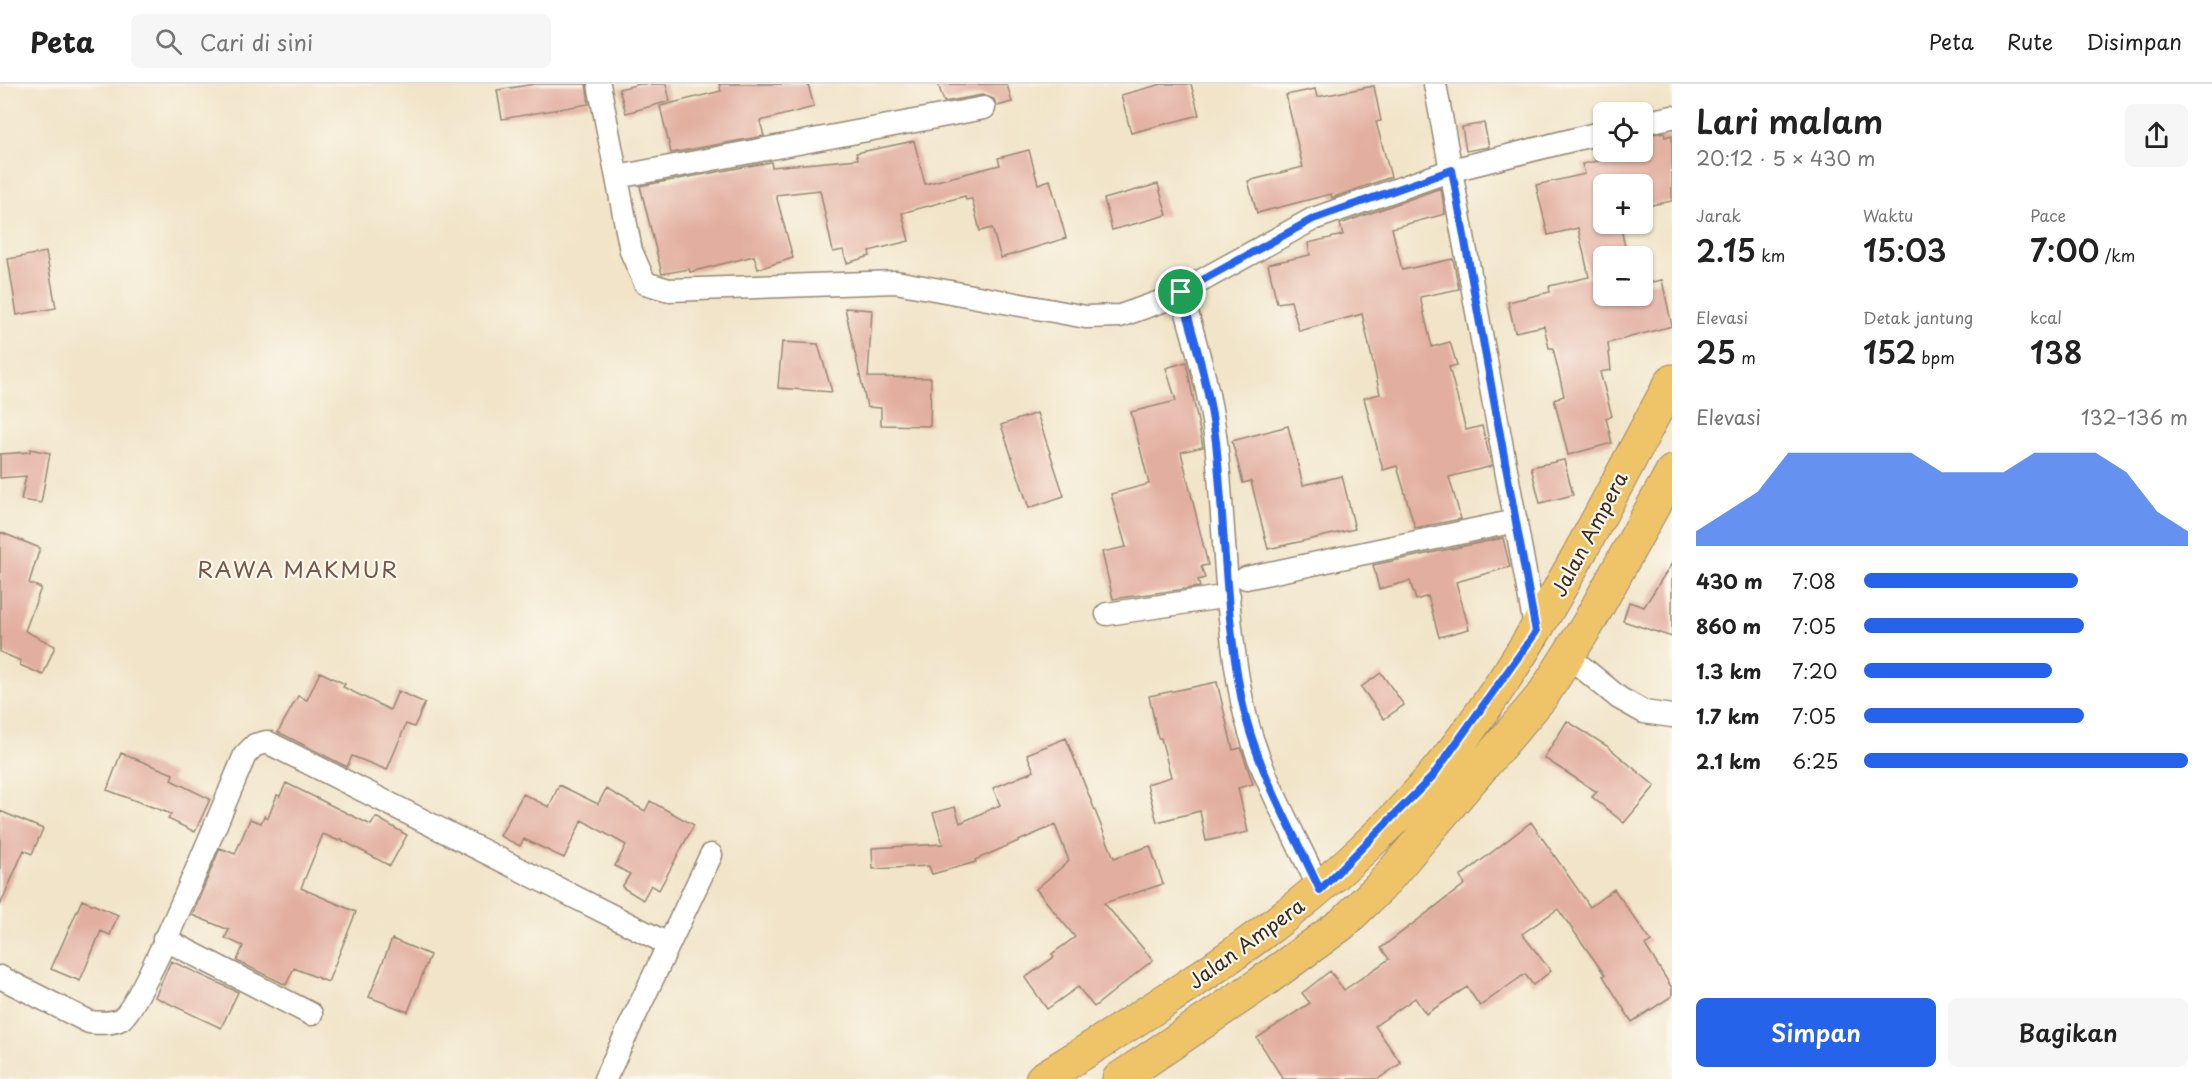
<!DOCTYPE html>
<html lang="id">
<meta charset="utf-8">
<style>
body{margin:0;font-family:"Playpen Sans",sans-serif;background:#f6f6f6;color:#222;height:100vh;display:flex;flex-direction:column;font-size:22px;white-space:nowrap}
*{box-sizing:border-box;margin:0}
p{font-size:20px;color:#767676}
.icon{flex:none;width:33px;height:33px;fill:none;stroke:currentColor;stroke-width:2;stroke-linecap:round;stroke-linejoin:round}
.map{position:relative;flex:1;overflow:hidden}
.side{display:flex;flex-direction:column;background:#fff;width:540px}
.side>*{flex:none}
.controls{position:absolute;left:1593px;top:18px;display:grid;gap:12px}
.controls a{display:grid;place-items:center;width:60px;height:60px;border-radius:9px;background:#fff;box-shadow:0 2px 4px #0004;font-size:30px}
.pin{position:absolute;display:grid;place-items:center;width:51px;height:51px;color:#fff;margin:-26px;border:3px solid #fff;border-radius:50%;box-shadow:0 2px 6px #0007}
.round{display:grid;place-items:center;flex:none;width:63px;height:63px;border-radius:9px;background:#f6f6f6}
.overview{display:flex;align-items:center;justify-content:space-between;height:102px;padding:0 24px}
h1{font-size:33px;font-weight:600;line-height:45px}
.metrics{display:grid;grid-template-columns:repeat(3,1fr);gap:9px;height:102px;padding:6px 24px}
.metrics div{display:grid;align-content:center}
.metrics b{font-size:30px;font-weight:600}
.metrics small{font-size:16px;font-weight:400}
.metrics p{font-size:16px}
.chart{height:168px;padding:12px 24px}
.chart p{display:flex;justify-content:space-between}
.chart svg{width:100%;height:108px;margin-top:6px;fill:#2563eb;opacity:.7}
.cta{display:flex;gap:12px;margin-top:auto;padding:12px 24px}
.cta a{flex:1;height:69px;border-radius:9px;background:#2563eb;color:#fff;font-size:24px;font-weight:600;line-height:69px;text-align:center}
.cta a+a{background:#f6f6f6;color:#222}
ul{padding:0 24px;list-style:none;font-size:20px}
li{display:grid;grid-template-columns:96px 72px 1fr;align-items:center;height:45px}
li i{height:15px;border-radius:8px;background:#2563eb}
header{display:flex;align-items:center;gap:36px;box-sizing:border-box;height:84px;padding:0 30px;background:#fff;border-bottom:2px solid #e0e0e0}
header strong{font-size:28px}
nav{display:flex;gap:33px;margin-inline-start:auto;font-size:21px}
.search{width:420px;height:54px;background:#f6f6f6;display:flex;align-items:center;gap:15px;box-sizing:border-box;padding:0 21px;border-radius:9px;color:#767676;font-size:22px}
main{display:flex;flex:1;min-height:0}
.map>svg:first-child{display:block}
.building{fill:#e2ae9f}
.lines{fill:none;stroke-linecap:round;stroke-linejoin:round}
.street-casing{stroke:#968773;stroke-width:25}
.primary-casing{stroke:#968773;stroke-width:35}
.street{stroke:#fff;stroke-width:22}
.primary{stroke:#efc469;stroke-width:33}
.route-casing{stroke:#fff;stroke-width:12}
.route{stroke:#2563eb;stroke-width:8}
.labels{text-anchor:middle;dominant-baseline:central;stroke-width:4.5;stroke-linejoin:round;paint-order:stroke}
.street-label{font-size:20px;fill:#3b2a1e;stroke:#fbf7ec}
.quarter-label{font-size:22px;letter-spacing:1.5px;fill:#75584b;stroke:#fbf7ec}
</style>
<header>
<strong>Peta</strong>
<div class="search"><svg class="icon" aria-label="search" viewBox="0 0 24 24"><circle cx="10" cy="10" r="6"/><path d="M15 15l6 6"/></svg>Cari di sini</div>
<nav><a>Peta</a><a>Rute</a><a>Disimpan</a></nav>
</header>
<main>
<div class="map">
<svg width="1672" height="995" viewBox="0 0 1672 995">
<rect width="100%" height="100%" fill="#fbf7ec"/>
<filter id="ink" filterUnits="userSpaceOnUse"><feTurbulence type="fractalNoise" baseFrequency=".0167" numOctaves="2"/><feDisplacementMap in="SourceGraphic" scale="12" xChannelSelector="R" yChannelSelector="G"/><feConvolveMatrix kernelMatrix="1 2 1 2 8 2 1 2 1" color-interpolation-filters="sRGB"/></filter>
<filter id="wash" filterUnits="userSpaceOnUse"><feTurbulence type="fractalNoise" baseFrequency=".008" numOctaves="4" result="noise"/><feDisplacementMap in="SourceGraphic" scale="24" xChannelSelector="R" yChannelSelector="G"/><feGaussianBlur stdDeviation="1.35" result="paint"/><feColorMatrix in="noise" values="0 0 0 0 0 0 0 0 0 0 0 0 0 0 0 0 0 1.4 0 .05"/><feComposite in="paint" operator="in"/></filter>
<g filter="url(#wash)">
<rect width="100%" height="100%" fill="#f1e4c8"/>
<g id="blocks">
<path class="building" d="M535,0H586L589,20L502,35L497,6Z
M640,0H666L670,17L626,29L619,5Z
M719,0H808L814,23L760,37L764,52L671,69L660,22L721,7Z
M938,0H1007L1012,18L997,22L994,15L982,11L944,18Z
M1162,0H1191L1199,31L1131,49L1121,11Z
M1374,2L1381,37L1376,38L1391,93L1332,114L1331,110L1257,129L1248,97L1303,83L1286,11L1315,5L1317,13Z
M1484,39L1489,63L1466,67L1462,43Z
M1664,48L1665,53L1672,51V117L1642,123V100H1604V140H1620L1627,172H1604V212H1642V200L1662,196L1672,242L1608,259L1611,286L1600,288L1612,332L1606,334L1612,359L1568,371L1554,315L1564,312L1553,264H1549L1544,242L1515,248L1508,218L1550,208L1549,202L1589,193L1578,144L1548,151L1536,101L1585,90L1582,80L1642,68V52Z
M914,57L925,100L1000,81L998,74L1029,66L1038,100L1050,96L1066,154L1001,174L992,144L980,147L972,115L966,116L965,112L902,129L909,157L869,167L870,172L847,179L843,166L833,168L820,106L776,111L793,174L758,185L754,172L690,188L689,185L662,190L640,102L771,78L772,83L858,75L856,69Z
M1158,100L1167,131L1112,146L1104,115Z
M1441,104L1445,130L1392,144L1402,186L1453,175L1459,205L1420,213L1432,263L1450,258L1457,281L1449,283L1466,346L1482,342L1492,382L1449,393L1461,435L1415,444L1397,382L1383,386L1364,314L1380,310L1362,230L1299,247L1291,217L1277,219L1268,180L1310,171L1308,159L1343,151L1340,140Z
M46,168L56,224L17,231L8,175Z
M845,224L872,226L868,293L931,294L930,342L881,341V324L867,323Z
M782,258L818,260L832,308L778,304Z
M1186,278L1203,363L1181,368L1208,481L1201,482L1205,494L1198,496L1200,503L1113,515L1102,468L1126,463L1111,410L1149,400L1131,328L1176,317L1166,284Z
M1037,329L1064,412L1029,424L1001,341Z
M1288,342L1303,401L1342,392L1355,445L1268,465L1251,397L1243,399L1232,357Z
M30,365L50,369L41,419L21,416L26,392L0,394V370L30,368Z
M1564,376L1573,411L1540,419L1531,383Z
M0,448L40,464L29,499L41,504L25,547L55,562L43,591L20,581L21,577L0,568Z
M1503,454L1510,483L1456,498L1469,545L1439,553L1428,512L1416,516L1410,497L1379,505L1373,481Z
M1672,479V553L1623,537L1629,518L1644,523Z
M320,588L345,600L343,603L390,626L398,607L425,619L414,643L406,640L387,686L352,672L347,683L278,648L298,612L307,616Z
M1381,589L1404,621L1384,635L1361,603Z
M1217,598L1233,666L1241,664L1253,700L1238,704L1248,748L1206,757L1200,727L1157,738L1147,700L1171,693L1161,654H1158L1149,612Z
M1567,637L1607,662L1655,702L1624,739L1592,713L1597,708L1544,674Z
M1066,654L1114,774L1150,762L1163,800L1104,819L1153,876L1094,923L1078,903L1047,925L1025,894L1054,873L1052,870L1075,853L1036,805L1069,777L1055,741L975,776L976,778L932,790L929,782L873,785L872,764L943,760L933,729L955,723L960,739L1000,721L993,704L1034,687L1027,670Z
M121,669L173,690L171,696L210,715L195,748L168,735L171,730L107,706Z
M286,699L371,741L376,733L407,751L390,782L340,755L339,757L323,750L301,804L356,828L328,898L294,884L286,901L237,877L243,862L225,854L229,846L192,831L220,764L235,770L250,735L261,739L264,732L268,734L277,711L280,712Z
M559,701L598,720L606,705L645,727L650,717L694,741L659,806L651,801L643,816L622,803L630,790L615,782L626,761L582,736L564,774L524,755L520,762L500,752L523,710L549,723Z
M0,727L43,745L32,770L24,766L0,822Z
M1531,738L1590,823L1614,805L1651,857L1645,861L1672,904V912L1632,938L1603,892L1605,891L1558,825L1522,850L1551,887L1533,901L1525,890L1480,922L1467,903L1426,930L1415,914L1375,942L1401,979L1378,995H1283L1257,954L1310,919L1302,909L1330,887L1344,906L1389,875L1381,864L1465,800L1460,793Z
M82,816L118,831L110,851L101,847L80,897L51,885Z
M392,855L430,871L408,928L369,913Z
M171,877L238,908L221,944L155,913Z"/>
</g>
</g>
<g filter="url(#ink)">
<use href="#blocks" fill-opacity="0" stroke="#968773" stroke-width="1.5"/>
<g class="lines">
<defs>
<path id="street" d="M599,0L631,167L645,199L669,206L896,198L1086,233L1120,232L1168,215L1313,135L1452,86L1604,48
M1435,0L1536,548
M1642,39L1672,33
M617,93L984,24
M1181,208C1195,257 1210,307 1216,358C1225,444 1225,532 1242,617C1255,683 1292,745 1320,806
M1246,494L1516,437
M1107,530L1229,512
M1567,571L1619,614L1644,628L1672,632
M164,855L311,930
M0,893L89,938C99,939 112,940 121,935C144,920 228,710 245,671L255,661L267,658L668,860
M605,995L711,771"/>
<path id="primary" d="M1042,995C1182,907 1325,820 1433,692C1532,574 1598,432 1672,297
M1119,995L1261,899L1342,840L1380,803L1543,611L1588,540L1672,388"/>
</defs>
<use href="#street" class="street-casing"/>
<use href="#primary" class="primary-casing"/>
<use href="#street" class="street"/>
<use href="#primary" class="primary"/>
</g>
</g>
<g class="lines" filter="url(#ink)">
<defs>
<path id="route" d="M1452,86L1536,548L1432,693L1320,806C1292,745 1255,682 1242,617C1225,532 1225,444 1216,358C1210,307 1195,257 1181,208L1313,135Z"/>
</defs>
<use href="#route" class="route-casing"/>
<use href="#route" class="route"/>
</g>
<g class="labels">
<g class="street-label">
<text transform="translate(1589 450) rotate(-62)">Jalan Ampera</text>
<text transform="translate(1246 859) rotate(-36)">Jalan Ampera</text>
</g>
<g class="quarter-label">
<text x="298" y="484">RAWA MAKMUR</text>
</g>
</g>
</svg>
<div class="controls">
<a><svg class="icon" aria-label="locate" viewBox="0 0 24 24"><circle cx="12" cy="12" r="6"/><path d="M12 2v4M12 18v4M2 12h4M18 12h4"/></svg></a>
<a>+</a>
<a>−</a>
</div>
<div class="pin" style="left:1181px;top:208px;background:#1e9e55"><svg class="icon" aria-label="arrive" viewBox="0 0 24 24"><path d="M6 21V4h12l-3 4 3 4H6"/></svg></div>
</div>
<section class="side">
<div class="overview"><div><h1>Lari malam</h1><p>20:12 · 5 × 430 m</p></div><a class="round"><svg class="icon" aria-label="share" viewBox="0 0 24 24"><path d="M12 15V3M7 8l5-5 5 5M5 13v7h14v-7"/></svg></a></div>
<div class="metrics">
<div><p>Jarak</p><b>2.15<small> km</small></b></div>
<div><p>Waktu</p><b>15:03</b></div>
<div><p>Pace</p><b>7:00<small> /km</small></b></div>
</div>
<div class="metrics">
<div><p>Elevasi</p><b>25<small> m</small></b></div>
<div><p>Detak jantung</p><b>152<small> bpm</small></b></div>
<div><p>kcal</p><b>138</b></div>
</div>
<div class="chart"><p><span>Elevasi</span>132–136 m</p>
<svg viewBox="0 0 160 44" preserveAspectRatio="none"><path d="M0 44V38L10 30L20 22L30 6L40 6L50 6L60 6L70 6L80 14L90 14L100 14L110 6L120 6L130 6L140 14L150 30L160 38V44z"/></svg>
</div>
<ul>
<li><b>430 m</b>7:08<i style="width:66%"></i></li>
<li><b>860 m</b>7:05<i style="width:68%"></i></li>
<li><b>1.3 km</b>7:20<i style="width:58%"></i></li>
<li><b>1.7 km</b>7:05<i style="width:68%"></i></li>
<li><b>2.1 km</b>6:25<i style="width:100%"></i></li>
</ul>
<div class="cta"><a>Simpan</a><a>Bagikan</a></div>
</section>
</main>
